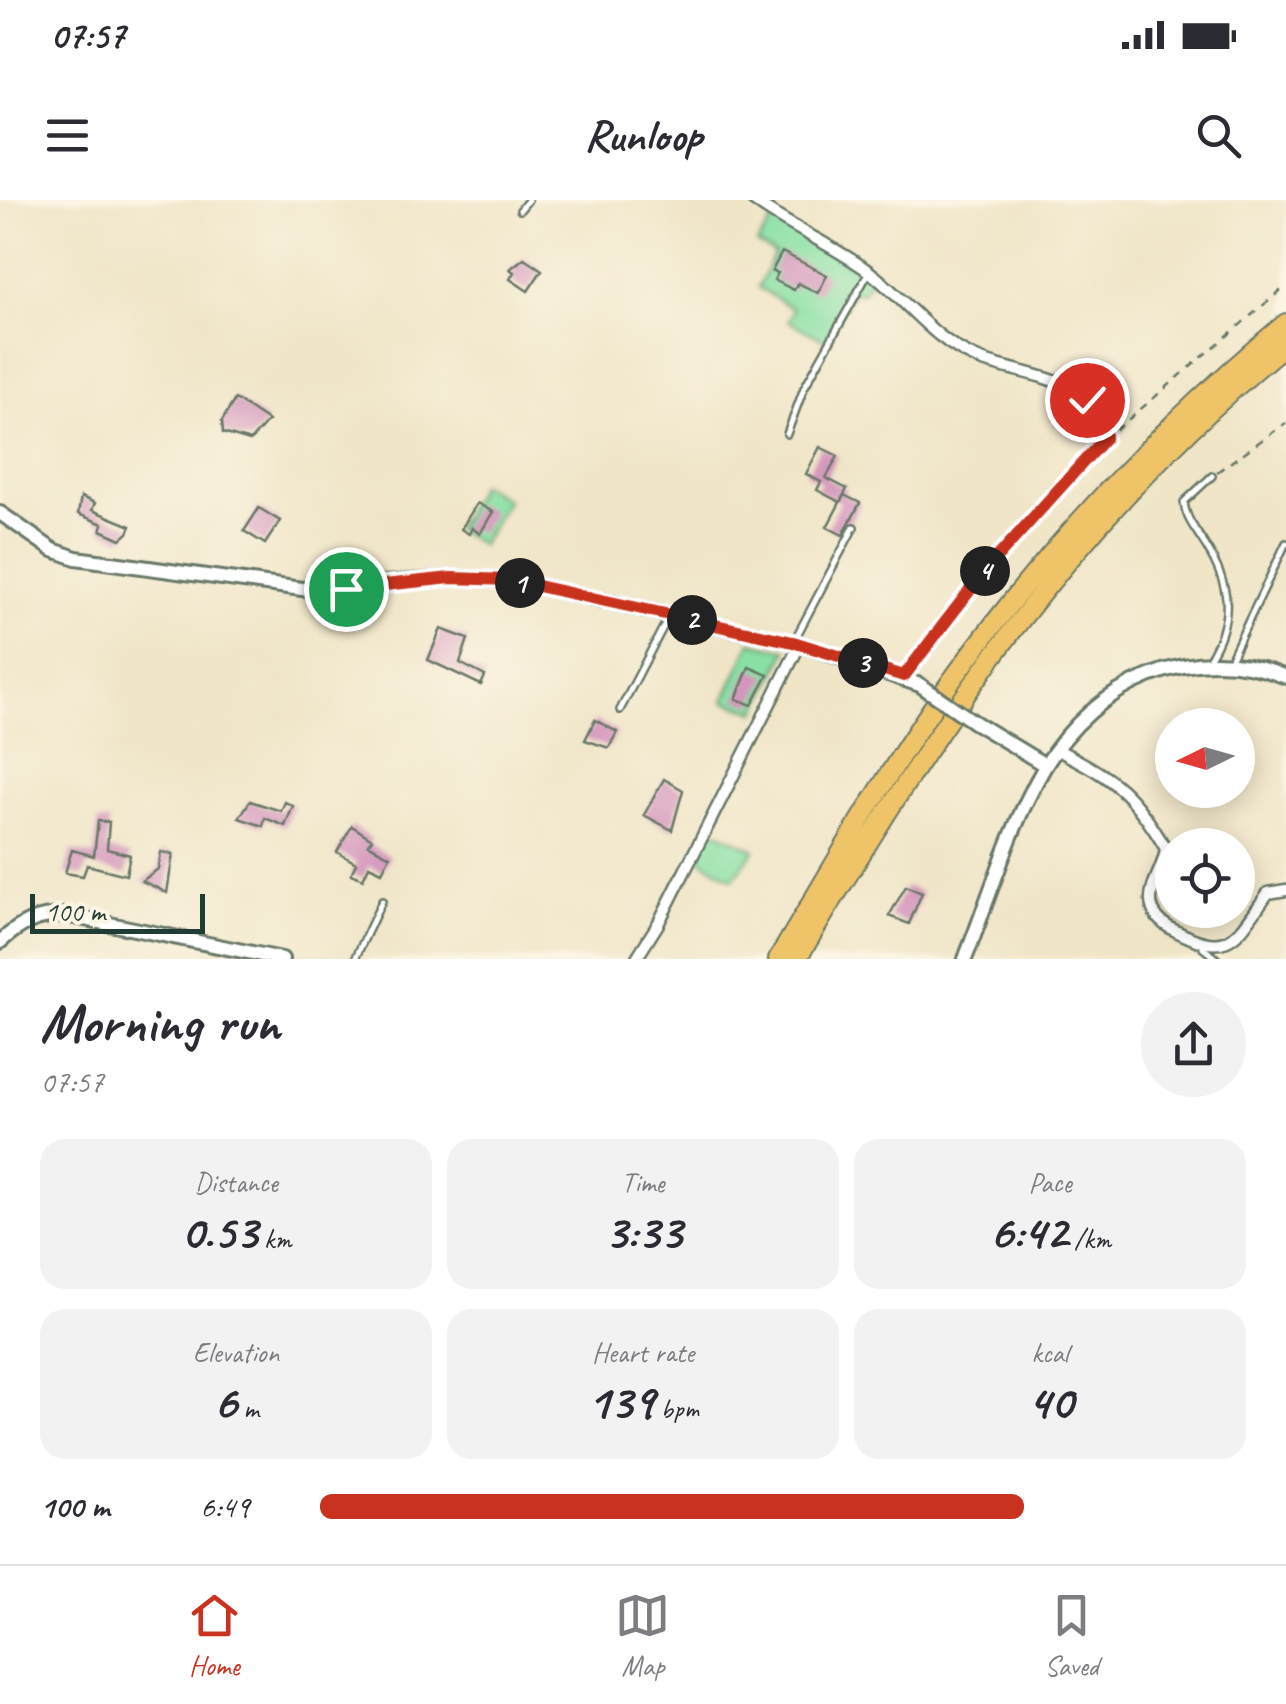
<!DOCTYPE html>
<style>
body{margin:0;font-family:Caveat,sans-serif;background:#f2f2f3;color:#2b2b33;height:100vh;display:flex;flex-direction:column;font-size:38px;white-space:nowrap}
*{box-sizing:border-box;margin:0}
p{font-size:32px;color:#7c7c81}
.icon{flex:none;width:55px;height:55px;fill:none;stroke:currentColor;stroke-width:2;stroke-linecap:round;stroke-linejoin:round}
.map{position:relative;height:759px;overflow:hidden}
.details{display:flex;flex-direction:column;background:#fff;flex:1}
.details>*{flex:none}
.needle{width:65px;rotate:265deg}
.tools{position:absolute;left:1155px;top:508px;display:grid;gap:20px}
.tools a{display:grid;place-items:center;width:100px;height:100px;border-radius:50%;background:#fff;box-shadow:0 5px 25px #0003;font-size:50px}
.scale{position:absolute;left:30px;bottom:25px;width:175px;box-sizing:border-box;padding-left:10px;border:5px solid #1f3d34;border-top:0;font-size:28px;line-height:35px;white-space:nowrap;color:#1f3d34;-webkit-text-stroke:8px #fcf5e5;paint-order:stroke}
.pin{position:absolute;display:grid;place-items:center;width:85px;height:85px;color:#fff;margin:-42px;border:5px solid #fff;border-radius:50%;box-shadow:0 2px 10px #0007}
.km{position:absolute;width:50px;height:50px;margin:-25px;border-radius:50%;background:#222;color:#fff;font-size:28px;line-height:50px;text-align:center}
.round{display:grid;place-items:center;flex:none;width:105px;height:105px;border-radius:52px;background:#f2f2f3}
.summary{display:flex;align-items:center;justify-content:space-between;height:170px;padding:0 40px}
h1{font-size:55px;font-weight:700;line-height:75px}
.stats{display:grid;grid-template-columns:repeat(3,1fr);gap:15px;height:170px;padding:10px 40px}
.stats div{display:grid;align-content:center;border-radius:25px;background:#f2f2f3;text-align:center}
.stats b{font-size:50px;font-weight:700}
.stats small{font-size:28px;font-weight:400}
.stats p{font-size:28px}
ul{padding:0 40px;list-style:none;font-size:32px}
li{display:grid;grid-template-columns:160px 120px 1fr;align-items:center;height:75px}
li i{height:25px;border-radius:12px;background:#c8321e}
.status{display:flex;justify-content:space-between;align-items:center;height:70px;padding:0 50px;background:#fff;direction:ltr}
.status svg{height:28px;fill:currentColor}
header{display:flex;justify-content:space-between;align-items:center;height:130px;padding:0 40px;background:#fff;font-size:45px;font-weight:700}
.tabs{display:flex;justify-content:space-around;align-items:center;height:140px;border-top:2px solid #e1e1e2;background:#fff;font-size:28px;color:#7c7c81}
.tabs a{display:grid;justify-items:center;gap:5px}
.tabs .active{color:#c8321e}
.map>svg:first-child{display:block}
.green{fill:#88e0a4;stroke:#548e6c;stroke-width:2.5}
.building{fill:#d496bc}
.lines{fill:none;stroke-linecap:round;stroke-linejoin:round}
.service-casing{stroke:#687867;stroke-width:10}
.minor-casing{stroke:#687867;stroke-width:15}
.tertiary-casing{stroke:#687867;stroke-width:18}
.motorway-casing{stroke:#687867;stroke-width:22}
.path{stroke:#687867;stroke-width:2.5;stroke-dasharray:8 8;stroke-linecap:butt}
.service{stroke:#fff;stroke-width:5}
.minor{stroke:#fff;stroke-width:10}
.tertiary{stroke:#fff;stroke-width:12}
.motorway{stroke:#efc469;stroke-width:18}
.tertiary-bridge-casing{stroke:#687867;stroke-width:18;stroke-linecap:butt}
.tertiary-bridge{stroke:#fff;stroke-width:12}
.route-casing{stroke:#fff;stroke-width:20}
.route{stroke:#c8321e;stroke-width:12}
</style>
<div class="status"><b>07:57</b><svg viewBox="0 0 49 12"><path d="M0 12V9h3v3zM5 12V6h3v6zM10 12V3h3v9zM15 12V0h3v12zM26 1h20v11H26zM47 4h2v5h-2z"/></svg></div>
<header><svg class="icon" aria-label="menu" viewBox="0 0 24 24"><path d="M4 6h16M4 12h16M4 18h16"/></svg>Runloop<svg class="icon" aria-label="search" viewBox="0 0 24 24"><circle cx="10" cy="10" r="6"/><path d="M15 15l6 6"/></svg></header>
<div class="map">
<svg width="1286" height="759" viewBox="0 0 1286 759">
<rect width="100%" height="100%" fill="#fcf5e5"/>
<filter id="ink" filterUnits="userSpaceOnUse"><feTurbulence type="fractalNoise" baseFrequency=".01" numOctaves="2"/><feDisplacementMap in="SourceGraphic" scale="20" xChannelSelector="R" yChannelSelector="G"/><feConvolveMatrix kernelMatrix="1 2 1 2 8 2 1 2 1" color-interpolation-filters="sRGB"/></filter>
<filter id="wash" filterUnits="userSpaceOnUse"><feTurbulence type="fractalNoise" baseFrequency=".0048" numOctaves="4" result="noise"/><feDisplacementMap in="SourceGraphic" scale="40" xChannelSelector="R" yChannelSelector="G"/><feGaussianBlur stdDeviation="2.25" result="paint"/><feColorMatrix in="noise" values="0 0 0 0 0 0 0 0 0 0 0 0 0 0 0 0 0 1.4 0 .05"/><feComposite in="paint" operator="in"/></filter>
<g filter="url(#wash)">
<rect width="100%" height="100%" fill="#f0e5c7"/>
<path class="green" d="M773,19L872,77L861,94L853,90L826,141L788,121L793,109L758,87L775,54L757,44Z
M480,284L507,300L481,345L456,329Z
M751,442L787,450L756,512L724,501Z
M708,627L755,650L733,679L695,656Z"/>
<g id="blocks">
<path class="building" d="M782,52L827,75L818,93L798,83L794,90L774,80L778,73L772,71Z
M524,58L542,70L528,91L510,79L514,72L510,69Z
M235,199L268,221L250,241L223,233L222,221Z
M820,247L838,256L826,278L847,289L840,302L817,290L821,282L806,274Z
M844,295L860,303L843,335L827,327Z
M81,297L95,303L92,310L131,326L128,333L121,339L101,330L103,324L78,314Z
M477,303L493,312L480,334L472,328L469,334L461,329Z
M259,308L280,321L265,344L244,331Z
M441,429L468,439L460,463L485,476L481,485L428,460Z
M749,467L768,475L752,505L736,499Z
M595,520L617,532L609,548L585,540Z
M664,579L683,590L672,630L644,615Z
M250,601L281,611L285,602L293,606L285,626L265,618L263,626L239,618Z
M98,621L109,622L107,649L130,655L126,675L87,665L83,676L65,673L72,650L94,656Z
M352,626L372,639L368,644L390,656L382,672L369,666L363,679L351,674L356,663L337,652Z
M161,652L173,654L167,693L142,681L158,669Z
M906,686L922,693L909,724L889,716Z"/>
</g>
</g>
<g filter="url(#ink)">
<use href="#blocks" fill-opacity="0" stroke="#687867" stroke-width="2.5"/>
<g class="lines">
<defs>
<path id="service" d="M520,10L528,0
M787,234L804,188L869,72
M795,439L854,327
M1209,459C1237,414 1229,380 1200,337C1193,326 1185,316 1184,302L1212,276
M1229,462L1286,343
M620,510L669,416
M1203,748L1217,759
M355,759L382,701"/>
<path id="minor" d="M753,0C790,28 834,45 871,73C907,101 934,141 978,159C1022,176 1090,176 1107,229L1105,238L983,372L904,477
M1058,550C1115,579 1133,593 1166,649C1164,667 1150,684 1151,701C1152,715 1162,724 1174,730C1230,759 1235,739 1268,693L1286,690
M636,759L658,724L800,444"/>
<path id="tertiary" d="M0,313L53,350L76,358L302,389L451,378L510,380L800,444L920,485
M974,522L1045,565
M0,742C21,723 37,715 65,715L282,759
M965,759C990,696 1010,626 1044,568C1095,482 1192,439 1286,477"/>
<path id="motorway" d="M778,759C835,664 890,566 955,476C1050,344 1161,227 1286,123
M797,759C941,519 1067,325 1286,144"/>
</defs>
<use href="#service" class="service-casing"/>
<use href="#minor" class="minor-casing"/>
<use href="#tertiary" class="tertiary-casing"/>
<use href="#motorway" class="motorway-casing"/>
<path class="path" d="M1116,230L1286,86
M1217,272L1286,223"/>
<use href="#service" class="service"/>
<use href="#minor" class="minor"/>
<use href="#tertiary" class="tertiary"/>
<use href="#motorway" class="motorway"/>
<defs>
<path id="tertiary-bridge" d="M920,485L974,522"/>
</defs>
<use href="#tertiary-bridge" class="tertiary-bridge-casing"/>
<use href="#tertiary-bridge" class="tertiary-bridge"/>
</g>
</g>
<g class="lines" filter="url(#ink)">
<defs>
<path id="route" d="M346,389L451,378L510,380L793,442L904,476L984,372L1105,238L1104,219L1087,200"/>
</defs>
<use href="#route" class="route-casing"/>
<use href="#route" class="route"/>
</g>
</svg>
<div class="tools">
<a><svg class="needle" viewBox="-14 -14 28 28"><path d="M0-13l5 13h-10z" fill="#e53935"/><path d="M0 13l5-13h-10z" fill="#7c7c81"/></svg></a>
<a><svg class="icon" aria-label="locate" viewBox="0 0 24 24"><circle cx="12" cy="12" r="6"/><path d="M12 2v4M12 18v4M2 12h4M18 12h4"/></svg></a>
</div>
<div class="scale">100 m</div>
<div class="pin" style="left:346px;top:389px;background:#1e9e55"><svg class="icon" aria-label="arrive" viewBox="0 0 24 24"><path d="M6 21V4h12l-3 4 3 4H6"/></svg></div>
<div class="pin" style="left:1087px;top:200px;background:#d93025"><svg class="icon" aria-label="check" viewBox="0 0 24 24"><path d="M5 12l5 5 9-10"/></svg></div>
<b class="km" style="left:520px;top:383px">1</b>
<b class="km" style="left:692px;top:420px">2</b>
<b class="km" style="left:863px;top:463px">3</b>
<b class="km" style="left:985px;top:371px">4</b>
</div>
<section class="details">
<div class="summary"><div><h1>Morning run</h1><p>07:57</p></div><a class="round"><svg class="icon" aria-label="share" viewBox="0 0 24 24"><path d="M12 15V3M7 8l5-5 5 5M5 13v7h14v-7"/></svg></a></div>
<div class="stats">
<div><p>Distance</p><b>0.53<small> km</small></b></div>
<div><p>Time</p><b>3:33</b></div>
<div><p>Pace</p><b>6:42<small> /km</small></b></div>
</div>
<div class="stats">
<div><p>Elevation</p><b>6<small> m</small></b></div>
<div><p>Heart rate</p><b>139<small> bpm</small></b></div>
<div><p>kcal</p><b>40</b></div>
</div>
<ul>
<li><b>100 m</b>6:49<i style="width:76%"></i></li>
</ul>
</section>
<nav class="tabs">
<a class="active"><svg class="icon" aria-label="home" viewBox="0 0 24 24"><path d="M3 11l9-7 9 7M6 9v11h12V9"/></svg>Home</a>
<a><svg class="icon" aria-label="map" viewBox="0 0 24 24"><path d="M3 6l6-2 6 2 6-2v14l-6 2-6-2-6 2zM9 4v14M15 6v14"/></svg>Map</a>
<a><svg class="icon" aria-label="saved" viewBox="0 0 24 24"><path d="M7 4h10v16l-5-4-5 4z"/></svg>Saved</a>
</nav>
